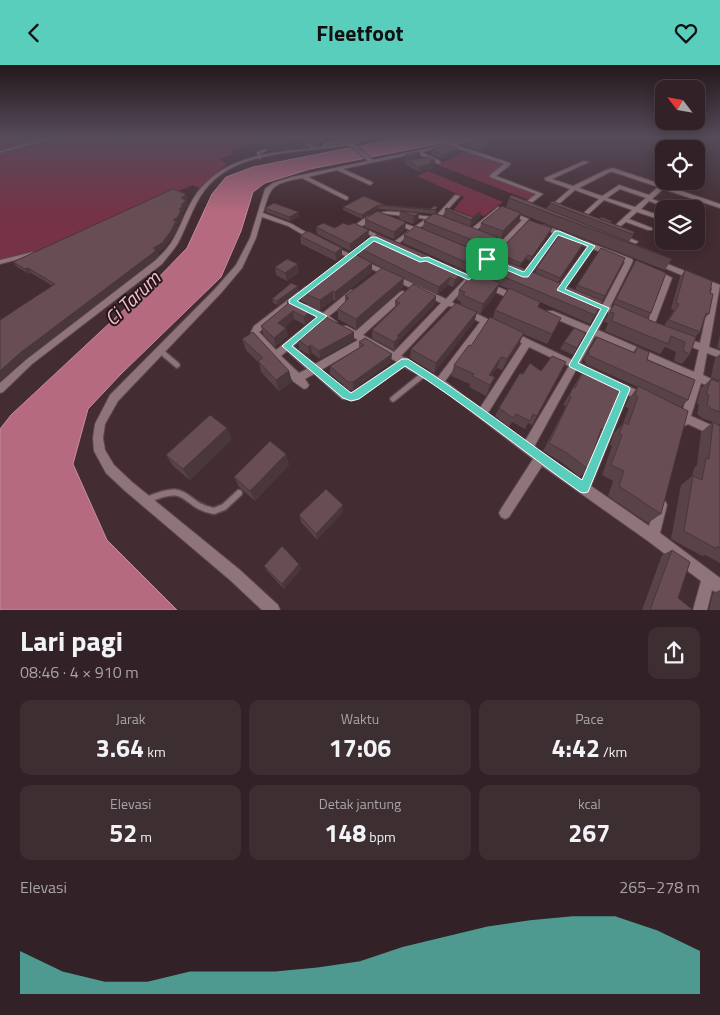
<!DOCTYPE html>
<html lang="id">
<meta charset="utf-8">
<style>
body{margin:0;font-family:"Titillium Web",sans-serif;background:#3d2e32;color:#f1f3f6;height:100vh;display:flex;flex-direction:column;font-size:19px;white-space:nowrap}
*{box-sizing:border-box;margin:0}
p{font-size:16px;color:#a8a3a7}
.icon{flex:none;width:28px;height:28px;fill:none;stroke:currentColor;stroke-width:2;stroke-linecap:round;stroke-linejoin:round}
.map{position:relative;height:545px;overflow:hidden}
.sheet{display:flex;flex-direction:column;background:#322126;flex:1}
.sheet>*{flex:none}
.needle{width:32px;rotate:301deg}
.buttons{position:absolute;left:655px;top:15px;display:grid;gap:10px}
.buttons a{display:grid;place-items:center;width:50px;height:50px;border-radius:10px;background:#322126;box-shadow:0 2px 12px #0003,0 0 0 1px #4d3e43;font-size:25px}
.pin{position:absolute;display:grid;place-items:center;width:42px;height:42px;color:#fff;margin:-21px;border-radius:10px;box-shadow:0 2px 8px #0006}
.round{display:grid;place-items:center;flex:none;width:52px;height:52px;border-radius:10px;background:#3d2e32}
.overview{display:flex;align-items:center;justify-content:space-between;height:85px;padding:0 20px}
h1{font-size:28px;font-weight:700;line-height:38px}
.metrics{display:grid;grid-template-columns:repeat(3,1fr);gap:8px;height:85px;padding:5px 20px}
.metrics div{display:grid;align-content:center;border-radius:10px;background:#3d2e32;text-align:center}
.metrics b{font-size:25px;font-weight:700}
.metrics small{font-size:14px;font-weight:400}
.metrics p{font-size:14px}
.chart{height:140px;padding:10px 20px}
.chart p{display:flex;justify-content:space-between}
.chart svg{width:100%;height:90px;margin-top:5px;fill:#5acebd;opacity:.7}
header{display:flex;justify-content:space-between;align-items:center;height:65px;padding:0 20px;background:#5acebd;color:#111;font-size:22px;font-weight:700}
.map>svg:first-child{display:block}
.green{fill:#763347}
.water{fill:#b66a7f;stroke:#c68c9c}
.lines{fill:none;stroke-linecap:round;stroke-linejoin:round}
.service-far3-casing{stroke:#5b484d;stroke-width:4}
.service-far2-casing{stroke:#5b484d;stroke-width:6}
.service-far1-casing{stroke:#5b484d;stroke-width:8}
.service-casing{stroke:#5b484d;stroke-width:9}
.minor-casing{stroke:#5b484d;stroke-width:2}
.service-far3{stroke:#8f747b;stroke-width:2.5}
.service-far2{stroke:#8f747b;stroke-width:4}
.service-far1{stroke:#8f747b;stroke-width:5}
.service{stroke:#8f747b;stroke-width:6}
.minor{fill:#8f747b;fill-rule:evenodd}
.wall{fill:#594348}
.shaded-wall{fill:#49373b}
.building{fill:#684e54;stroke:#49373b}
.route{fill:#5acebd;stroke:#fff;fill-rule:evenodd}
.labels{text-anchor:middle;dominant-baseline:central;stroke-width:4;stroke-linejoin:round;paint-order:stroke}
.water-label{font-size:20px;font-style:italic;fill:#fcbbcb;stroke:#22181a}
</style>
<header><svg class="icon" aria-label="back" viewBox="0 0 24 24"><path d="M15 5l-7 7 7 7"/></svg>Fleetfoot<svg class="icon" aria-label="heart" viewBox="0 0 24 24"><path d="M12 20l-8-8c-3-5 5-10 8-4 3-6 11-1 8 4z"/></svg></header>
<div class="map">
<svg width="720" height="545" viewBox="0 0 720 545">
<rect width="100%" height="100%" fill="#432c32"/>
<path class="green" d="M0,72H54L0,86Z
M60,72H109L115,76L129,72H279L232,85L231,90L219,94L226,99L225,101L199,123L193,120L46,184L0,195V88Z
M466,86L506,99L491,110L538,129L529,135L438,100Z
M428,106L503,137L484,151L480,150L473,155L452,147L464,132L417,111Z"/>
<path class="water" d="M404,72H474L310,104L265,118L253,127L241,166L221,212L121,309L88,344L73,399L107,475L177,545H0V364L11,350L158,213L187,183L212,129L226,112L253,102Z"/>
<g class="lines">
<defs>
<path id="service-far3" d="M301,76L315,83
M322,83L327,79L368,72
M260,93L258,88L266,85"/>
<path id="service-far2" d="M161,286L165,290"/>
<path id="service-far1" d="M164,289L177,300
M393,334L424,309"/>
<path id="service" d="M147,435C191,415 181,440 214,446L224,442L239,428"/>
<path id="minor" d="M50,72H57L0,88V86Z
M371,72H378L354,79L373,95L480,72H488L456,80L510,98V100L496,111L543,129L526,142V145H522L520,142L521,141L536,129L490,112V110L504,99L450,81L422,87L440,96L441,97L438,99L417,88L343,104L372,117L373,118L370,120L337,105L308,112L348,132V134L346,135L302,113C272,119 271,120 263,148L292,159L316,173V175H312L288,161L262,152L256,173L242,203L221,228L118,336L105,359L103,373L105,385L114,400L132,417L240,505L278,540L280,545H262L230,515L124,425L106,408L94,386L93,373L95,359L110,330L215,224L236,200L250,173L265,124L273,118L292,112L368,96L349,80C301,89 236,83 204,126C193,141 187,161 178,178C174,185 167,192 162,199L32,299L3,327L0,328V318L26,295L156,195C161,190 167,184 171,178C182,161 187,139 200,124C233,85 283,88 330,81C344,79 357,75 371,72Z
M584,96L589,97L552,114L573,121L606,105L613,103L720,139V143L663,124L652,134L679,144H670L649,136L641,144L664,152V156L637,147L629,154L652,163V165H648L626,157L611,169L609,168V166L632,145L604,135L581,156H577V154L599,134L575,125L552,145H548V143L570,124L545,115V113ZM610,107H613L658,122L649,130L619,120L602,131L579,123ZM620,124L646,133L635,142L607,133Z
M455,130L460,131L439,154C426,155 407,173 396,180L394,181L391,179L410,165L394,158V156H398L414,162L426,154L387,149L378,151L361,162L387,174L388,175L385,177L353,162C382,136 401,150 435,152Z
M498,142L529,154L475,212L519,231L520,233L519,235H513L471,216L452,237L456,240L455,242L448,241L401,291L408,294L410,296L438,312L480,257L463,249L462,247L463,245H469L500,260L501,262L500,264L497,265L487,261L445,316L480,343L522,278L507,271L506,269L507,267H513L572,295L588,268L547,250L546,248L547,246H553L591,262L600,244L588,239L587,237L591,234L603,239L625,197L593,184L563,227H557L556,225L557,223L587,182L558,170L529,212H523V208L553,168L540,162V160H544L632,194L633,196L610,242L623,247L624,249L620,252L607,247L598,265L694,307L699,285L680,277L679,275L683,272L700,278L712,223L653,198L654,196H660L720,220L709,282L720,286V293L707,288L703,310L720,318V326L701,318L691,351L720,364V374L688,359L684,361L680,359L679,355L673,352L672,349L673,346L677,345L682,347L693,314L595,271L580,298L596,306L598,309L596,312H590L576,305L534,382L582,415L620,326L609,321L607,318L609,315L612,314L615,315L647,330L648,333L647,336L643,337L628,330L591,421L649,461L657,436L661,434L665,436L667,440L660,468L720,513V529L712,525L707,545H693L701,516L648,476L542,401L509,452L505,454L501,452L499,448L501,444L533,394L436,320L404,302L356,335L342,334L314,309L305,314L309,320L307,323L304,324L294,317L252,270L251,267L254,261L306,221H312L313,223L259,267L276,285L317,252L301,244L300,242L301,240H307L323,248L351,225H357L358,227L357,229L329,251L337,257L336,259L333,260L324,256L293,281L315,299L358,275L341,265L340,263L341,261H347L356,266L400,227L403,226L407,229L406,231L363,270L394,287L441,238L331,184V182H335L446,234L465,214L449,207V203H455L469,210L522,155L499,146L473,168H469L463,164L466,162L471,164ZM365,279L397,297L354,327H348L321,305ZM529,282L569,301L525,376L488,348ZM287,286L307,304L299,308L281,291Z
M619,169L637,176L638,177L635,179L617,172L616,171Z
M33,187L35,188V190L0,199V195Z
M651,205H657L672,213L654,261L650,264L646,261L664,214L651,209Z"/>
</defs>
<use href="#service-far3" class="service-far3-casing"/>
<use href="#service-far2" class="service-far2-casing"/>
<use href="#service-far1" class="service-far1-casing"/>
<use href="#service" class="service-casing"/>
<use href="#minor" class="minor-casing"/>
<use href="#service-far3" class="service-far3"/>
<use href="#service-far2" class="service-far2"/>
<use href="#service-far1" class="service-far1"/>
<use href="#service" class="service"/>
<use href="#minor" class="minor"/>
</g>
<path class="wall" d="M257,72H326L317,80L304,73L294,72L307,82L270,87L268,82H264L258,78Z
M489,77V80L480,86L465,81L466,78Z
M431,85L457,88L443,94L431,89Z
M420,88L419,91L409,95H435V99L433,100L432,103L419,107L405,99L406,94L407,95L405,93V90Z
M509,133L548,144L550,138L611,158L635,167L629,177L672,194L665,205L521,149L519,156L501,174L497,172L495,180L486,189L423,164L424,156L463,159L444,151L445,144L473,152H480L470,162L480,165L481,158L506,142Z
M188,134L186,135L188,140L184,143L185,145L182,148L183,150L180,157L177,159L178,161L173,171L164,183L158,187L159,190L155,194L25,294L53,221L31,208L29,209L17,202L13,197Z
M385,140L430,144L437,146L434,149L378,144L362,154L343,145V142Z
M265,143L299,151L290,156L266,147Z
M400,146L419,148L418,155L413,159L399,154Z
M365,154L405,165L394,174L365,162Z
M349,160L369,165L368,172L350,186L317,169L316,162L335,163Z
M550,168L530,196L526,194L519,202L535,208L537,203L583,181L558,218L575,225L577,220L625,193L590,259L540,237L538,242L556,263L547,279L523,269L519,279L502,305L497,303L491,311L490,324L486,331L469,322L470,319L451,311L454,300L471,281L493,253L495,245L509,224L499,220L496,228L480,250L477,248L474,257L434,308L410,293L411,284L460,240L461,237L457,235L459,225L479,209L480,202L495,192L497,188Z
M404,170L479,196L469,207L403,178Z
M300,171L342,191L336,196L301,179Z
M359,183L463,206L462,214L453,222L448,220L437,230L359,191Z
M345,192L372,198V207L335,236L333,235L320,245L301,236L299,226L309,221L345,195Z
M636,195L651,248L647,253L649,255L664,261L674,245L671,244L680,212L685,205L710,228L709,249L704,254L700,267L695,272L690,289L682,299L674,296L676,287L665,282L660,289L605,266L608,258L604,257L613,240Z
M275,202L299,207L287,216L276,210Z
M298,221V225L278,240L273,238L272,234Z
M403,222L356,264L338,254V244L345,237V231Z
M436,231L435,239L399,276L398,280L394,285L372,273V265L395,243V236Z
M287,237L314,252L305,260L294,254L285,262L286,263L288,271L275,282L263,269L261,261L287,240Z
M315,257L354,275L320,294L312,288L309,290L299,284L298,275L316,261Z
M586,268L573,290L560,284L564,277Z
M720,270V284L717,283Z
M597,272L633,287L637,282L647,295L688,335L681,342L659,332L661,449L648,458L608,431L613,416L602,410L612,381L610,380L614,368L623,358L629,343L625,342L629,333L638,322L586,299L584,294Z
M242,274L289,306L292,317L279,326L261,307L259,298L246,285Z
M359,277L391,297L353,325H349L330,309V301L359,283Z
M720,289V360L714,358L720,361V498L705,490L702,491L671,474L681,420L692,411L694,403L697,400L701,367L713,357L702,353L697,349L699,340L697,338L701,323L711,314L717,316L718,315L711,312L715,293Z
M586,300L605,365L597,374L588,404L580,412L561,397L543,386L566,341L563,340Z
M520,308L537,351L532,360L528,358L525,364L512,357L509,362L495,351L499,343Z
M232,374L190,415L173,401L166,390Z
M286,389L289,400L255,436L239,422L234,412Z
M343,440V447L317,475L301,457L299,450Z
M672,485L678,533L693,545H642L662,490Z
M299,499L301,504L284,524L267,506L264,501Z
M720,525V545H709L713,528Z"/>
<path class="shaded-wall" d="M318,72H326L317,80L316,74Z
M306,75L307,82L270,87L269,80Z
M489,77V80L480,86L481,83Z
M458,84L457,88L443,94V90Z
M420,88L419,91L408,95L409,92Z
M435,95V99L433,100L432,103L419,107V102L430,97Z
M186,129L188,134L186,135L188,140L184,143L185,145L182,148L183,150L180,157L177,159L178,161L173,171L164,183L158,187L159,190L155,194L25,294L0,316V306L20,288L153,183L173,155L181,140V133Z
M378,140V144L362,154V150Z
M481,146L480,152L470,162L471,155Z
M299,147V151L290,156L289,152Z
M419,148L418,155L413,159L414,151Z
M521,148L519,156L501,174L503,166Z
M406,157L405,165L394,174V167Z
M552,163L550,168L530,196L532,192Z
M369,165L368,172L350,186V179Z
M497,172L495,180L486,189L488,181Z
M585,176L583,181L557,218L560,213Z
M342,183V191L336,196L335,188Z
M481,188L479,196L469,207L470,199Z
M528,190L526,194L519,202L521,198Z
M372,198V207L335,236V227Z
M298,199L299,207L287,216L285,208Z
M28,203L31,208L29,209L25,204Z
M463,206L462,214L453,222L455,215Z
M450,212L448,220L437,230L439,222Z
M404,213L403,222L356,264V254Z
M500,218L496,228L480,250L483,239Z
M298,221V225L278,240L277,236Z
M333,226V235L320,245V235Z
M436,231L435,239L399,276L398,280L394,285V277L397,271Z
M313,244L314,252L305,260L304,252Z
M293,246L294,254L280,267L278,258Z
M477,247L474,257L434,308L436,298Z
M286,263L288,271L275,282L274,273Z
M354,267V275L320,294L319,286Z
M524,268L519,279L502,305L507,294Z
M311,280L312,288L309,290L308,282Z
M392,289L391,297L353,325V317Z
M501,292L497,303L486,318L489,310Z
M289,306L292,317L279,326L276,315Z
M495,312L490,324L486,331L490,320Z
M227,363L232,374L190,415L183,404Z
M286,389L289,400L255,436L250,426Z
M343,440V447L317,475L316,469Z
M299,499L301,504L284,524L282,519Z"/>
<path class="building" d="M257,72H294L306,75L269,80L267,76H263Z
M477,74L489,77L481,83L466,78Z
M446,80L458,84L443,90L431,85Z
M417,87L420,88L409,92L405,90Z
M428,92L435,95L430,97L433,98L419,102L406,94L411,95Z
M173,124L186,129L181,133L186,135L181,140L183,141L179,144L181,145L178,152L173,155L176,156L171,166L162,178L153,183L156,185L153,188L20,288L0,306V255L55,219L28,203L25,204L13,197Z
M511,130L522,134L672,194L509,133Z
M364,131L385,140L430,144L434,141L438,142L435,145L378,140L362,150L343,142Z
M552,136L635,167L632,169L550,138Z
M274,138L299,147L289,152L265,143Z
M502,141L521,148L503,166L481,158Z
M447,143L473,152L481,146L471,155L445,144Z
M377,146L406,157L394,167L365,154Z
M400,146L419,148L414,151Z
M433,149H437L497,172L488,181L424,156Z
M601,152L612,156L611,158L600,154Z
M529,155L552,163L532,192L528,190L521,198L497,188Z
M323,158L335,163L343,158L349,160L354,158L369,165L350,179L316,162Z
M416,161L481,188L470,199L404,170Z
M308,166L342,183L335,188L300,171Z
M561,167L585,176L560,213L537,203Z
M378,169L463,206L455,215L450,212L439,222L359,183Z
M601,183L625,193L605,231L577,220Z
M351,187L372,198L335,227L333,226L320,235L299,226L307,220L309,221L347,193L345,192Z
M491,190L603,236L595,250L480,202Z
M287,194L298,199L285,208L275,202Z
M636,195L666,208L651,248L616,234Z
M382,203L404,213L356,254L338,244L349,233L345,231Z
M685,205L712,216L710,228L713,229L709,249L706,248L700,267L669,255L679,239L676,238Z
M474,207L500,218L483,239L463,230L465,227L459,225Z
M291,218L298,221L277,236L272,234Z
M413,219L436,231L397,271L399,272L394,277L372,265L400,238L395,236Z
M509,223L540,237L538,242L561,253L552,269L495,245Z
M291,234L313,244L304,252L293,246L278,258L286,263L274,273L261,261L289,238L287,237Z
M456,238L477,247L436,298L411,284Z
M614,239L649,254V255L696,272L690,289L683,286L685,277L671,271L668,279L612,256L614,248L610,247Z
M324,251L354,267L319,286L311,280L308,282L298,275L318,259L315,257Z
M490,252L524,268L507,294L501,292L489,310L495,312L490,320L472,311L474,309L454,300L469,280L471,281Z
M574,263L586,268L577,283L564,277Z
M253,267L289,306L276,315L258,296L263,293L242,274Z
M597,272L635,288L637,282L649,287L647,295L695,315L688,335L590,291L588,287Z
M365,273L392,289L353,317H348L330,301L364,280L359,277Z
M552,291L566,297L537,351L533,349L530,356L516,349L513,353L499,343L520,308L523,309L530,298L541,306Z
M586,300L624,318L605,365L601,364L588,404L567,388L549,378L571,332L569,331L573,322L575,323Z
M711,314L718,317L719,314H720V347L712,344L707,340L709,330L706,329Z
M638,321L688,346L661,449L619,421L624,406L611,400L622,370L619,369L624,357L628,360L638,332L635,330Z
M210,350L227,363L183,404L166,390Z
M713,357L720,361V483L717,481V484L684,466L693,411L702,415L706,393L709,394Z
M270,376L286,389L250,426L234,412Z
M326,424L343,440L316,469L299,450Z
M282,481L299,499L282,519L264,501Z
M672,485L690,497L678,533L693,545H650Z"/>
<linearGradient id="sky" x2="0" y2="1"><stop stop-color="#25181c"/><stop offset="0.49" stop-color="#554b5a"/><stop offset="1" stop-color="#554b5a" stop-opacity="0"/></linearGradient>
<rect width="720" height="148" fill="url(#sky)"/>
<path class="route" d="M555,166H559L595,181L565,224L609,243L578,298L629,322L630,324L588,427L584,428L580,427C521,385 466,339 405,301L359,334L351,336L343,333L282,281L317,252L289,238V235L371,172H376L422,193L428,192L468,210L487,192L524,207ZM558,170L588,181L557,225L601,244L569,300L570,302L620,326L582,415C523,375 468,331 408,294H402L351,328L292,281L327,251L297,236L374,176L420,197L426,196L469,215L488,197L523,212H528Z"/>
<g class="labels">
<g class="water-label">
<text transform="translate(132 233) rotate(-44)">Ci Tarum</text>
</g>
</g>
</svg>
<div class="buttons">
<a><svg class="needle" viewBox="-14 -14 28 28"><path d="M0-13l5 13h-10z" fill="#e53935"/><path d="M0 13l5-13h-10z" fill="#a8a3a7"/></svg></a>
<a><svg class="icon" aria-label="locate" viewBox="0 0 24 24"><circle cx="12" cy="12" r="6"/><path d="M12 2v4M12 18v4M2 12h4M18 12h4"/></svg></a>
<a><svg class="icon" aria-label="layers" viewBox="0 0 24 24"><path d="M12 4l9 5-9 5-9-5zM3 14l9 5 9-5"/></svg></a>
</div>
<div class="pin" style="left:487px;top:194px;background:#1e9e55"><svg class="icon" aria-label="arrive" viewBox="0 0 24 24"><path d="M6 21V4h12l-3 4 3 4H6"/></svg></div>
</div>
<section class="sheet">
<div class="overview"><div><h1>Lari pagi</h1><p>08:46 · 4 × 910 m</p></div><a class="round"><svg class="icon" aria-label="share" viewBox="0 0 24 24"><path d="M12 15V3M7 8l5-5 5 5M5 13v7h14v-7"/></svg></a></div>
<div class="metrics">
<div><p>Jarak</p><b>3.64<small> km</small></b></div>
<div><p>Waktu</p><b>17:06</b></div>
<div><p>Pace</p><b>4:42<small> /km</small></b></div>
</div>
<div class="metrics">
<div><p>Elevasi</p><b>52<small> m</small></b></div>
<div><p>Detak jantung</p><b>148<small> bpm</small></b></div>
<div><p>kcal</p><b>267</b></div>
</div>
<div class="chart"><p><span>Elevasi</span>265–278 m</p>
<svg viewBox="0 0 160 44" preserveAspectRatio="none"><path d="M0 44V23L10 33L20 38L30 38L40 33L50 33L60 33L70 31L80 28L90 21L100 16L110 11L120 8L130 6L140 6L150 13L160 23V44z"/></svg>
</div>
</section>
